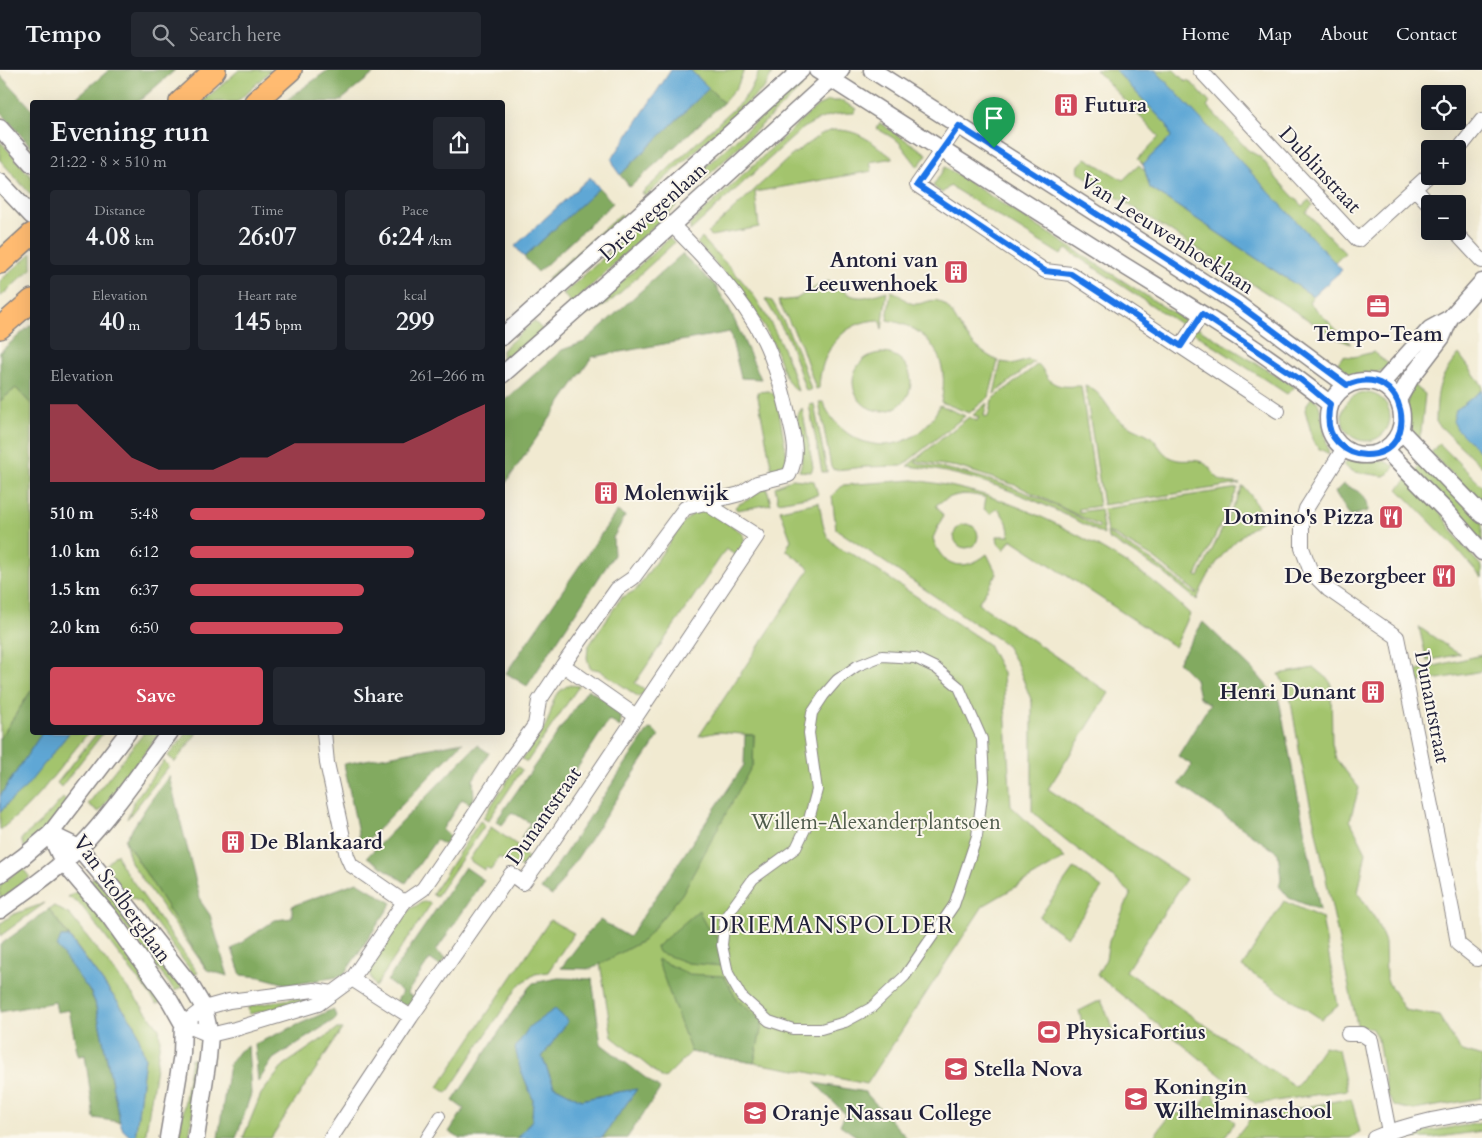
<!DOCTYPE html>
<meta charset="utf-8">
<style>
body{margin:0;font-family:Cardo,serif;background:#242831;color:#f1f3f6;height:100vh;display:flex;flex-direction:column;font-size:19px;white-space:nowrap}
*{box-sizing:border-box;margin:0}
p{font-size:16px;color:#9ea1a6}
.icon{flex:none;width:28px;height:28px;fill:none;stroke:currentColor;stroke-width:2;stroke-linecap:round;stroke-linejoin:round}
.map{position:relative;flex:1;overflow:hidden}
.details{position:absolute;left:30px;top:30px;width:475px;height:635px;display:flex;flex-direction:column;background:#171b24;border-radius:5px;box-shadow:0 5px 20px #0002}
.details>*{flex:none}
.buttons{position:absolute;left:1421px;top:15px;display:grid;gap:10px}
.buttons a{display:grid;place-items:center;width:45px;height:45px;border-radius:5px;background:#171b24;box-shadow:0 5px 20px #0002;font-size:25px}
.pin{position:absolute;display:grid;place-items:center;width:42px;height:42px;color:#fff;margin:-51px -21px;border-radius:50% 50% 50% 0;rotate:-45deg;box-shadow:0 0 5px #0007}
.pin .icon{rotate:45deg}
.round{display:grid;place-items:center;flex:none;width:52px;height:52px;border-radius:5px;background:#242831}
.summary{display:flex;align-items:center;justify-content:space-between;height:85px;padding:0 20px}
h1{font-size:28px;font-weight:800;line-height:38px}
.metrics{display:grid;grid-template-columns:repeat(3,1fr);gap:8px;height:85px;padding:5px 20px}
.metrics div{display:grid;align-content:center;border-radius:5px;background:#242831;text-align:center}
.metrics b{font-size:25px;font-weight:800}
.metrics small{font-size:14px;font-weight:400}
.metrics p{font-size:14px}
.chart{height:140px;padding:10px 20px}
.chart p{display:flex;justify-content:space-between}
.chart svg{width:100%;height:90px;margin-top:5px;fill:#d1495b;opacity:.7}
.primary-button{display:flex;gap:10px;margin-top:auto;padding:10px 20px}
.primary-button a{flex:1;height:58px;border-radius:5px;background:#d1495b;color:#fff;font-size:20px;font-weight:800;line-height:58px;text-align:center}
.primary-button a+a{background:#242831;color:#f1f3f6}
ul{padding:0 20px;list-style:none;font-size:16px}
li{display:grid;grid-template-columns:80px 60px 1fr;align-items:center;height:38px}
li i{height:12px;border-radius:6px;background:#d1495b}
header{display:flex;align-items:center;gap:30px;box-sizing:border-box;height:70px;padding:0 25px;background:#171b24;border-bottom:1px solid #363941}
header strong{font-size:24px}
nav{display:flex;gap:28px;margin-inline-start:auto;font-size:18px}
.search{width:350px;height:45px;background:#242831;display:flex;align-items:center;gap:12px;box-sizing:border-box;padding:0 18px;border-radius:5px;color:#9ea1a6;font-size:19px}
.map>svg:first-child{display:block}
.green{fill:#a3c46d;stroke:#627354;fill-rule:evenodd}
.forest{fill:#82aa60;stroke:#52664e}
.water{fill:#5ea7d5;stroke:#406488}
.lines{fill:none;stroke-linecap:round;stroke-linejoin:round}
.pedestrian-casing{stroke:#8a8686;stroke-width:12}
.minor-casing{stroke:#8a8686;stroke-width:16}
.tertiary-casing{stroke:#8a8686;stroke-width:19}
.primary-casing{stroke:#8a8686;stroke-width:24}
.pedestrian{stroke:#fff;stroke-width:10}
.minor{stroke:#fff;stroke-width:14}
.tertiary{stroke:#fff;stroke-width:16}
.primary{stroke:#ffbb71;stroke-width:21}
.route-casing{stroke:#fff;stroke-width:10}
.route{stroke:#1a73e8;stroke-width:6}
.labels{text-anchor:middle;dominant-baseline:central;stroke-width:4;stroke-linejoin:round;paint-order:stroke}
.poi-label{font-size:21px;font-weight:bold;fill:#22223b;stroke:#fbf7ec;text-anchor:start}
.street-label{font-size:21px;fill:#22223b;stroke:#fbf7ec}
.park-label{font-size:21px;fill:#4f5b4c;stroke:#fbf7ec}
.quarter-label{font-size:24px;letter-spacing:1px;fill:#22223b;stroke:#fbf7ec}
</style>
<header>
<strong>Tempo</strong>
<div class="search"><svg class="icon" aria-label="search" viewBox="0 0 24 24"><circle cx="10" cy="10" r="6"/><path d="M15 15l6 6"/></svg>Search here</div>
<nav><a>Home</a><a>Map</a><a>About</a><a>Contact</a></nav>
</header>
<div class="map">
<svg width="1482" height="1068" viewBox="0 0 1482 1068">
<rect width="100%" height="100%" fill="#fbf7ec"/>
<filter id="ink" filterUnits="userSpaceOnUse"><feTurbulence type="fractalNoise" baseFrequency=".02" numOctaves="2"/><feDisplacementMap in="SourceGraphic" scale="10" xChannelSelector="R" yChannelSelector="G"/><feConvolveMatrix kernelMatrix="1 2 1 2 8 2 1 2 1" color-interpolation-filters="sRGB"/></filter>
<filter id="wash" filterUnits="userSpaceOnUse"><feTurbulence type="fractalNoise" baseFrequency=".0096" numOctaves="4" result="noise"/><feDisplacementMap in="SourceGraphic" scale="20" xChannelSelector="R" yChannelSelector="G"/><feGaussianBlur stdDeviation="1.12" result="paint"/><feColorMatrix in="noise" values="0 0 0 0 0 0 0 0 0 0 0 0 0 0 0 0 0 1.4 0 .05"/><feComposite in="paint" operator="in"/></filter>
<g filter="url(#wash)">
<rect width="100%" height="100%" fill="#f1ead1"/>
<path class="green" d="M239,0H271L237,32H202Z
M690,0H744L737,17L723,33L716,25Z
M760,0H772L771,6L765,17L646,126L642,123L741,32L749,22Z
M1096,0H1115L1167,55L1171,67L1143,94L1138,89L1159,67Z
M1155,0H1174L1186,12L1189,10L1210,33L1207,36L1248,80L1260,87L1268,96L1277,109L1302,136L1309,130L1313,135L1306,142L1345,183L1335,193Z
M799,13L802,17L572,234L563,224Z
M828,31H842L857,39L854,43C833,43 818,48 801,60L690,161V154L817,36Z
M880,53L927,84L918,97L898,71L876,58Z
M833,60C860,59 872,73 893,88L870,92L872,101L755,122L759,157L711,166L708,163L791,86L821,64Z
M0,71L32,108V126L0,90Z
M1086,88L1123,110L1139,95L1145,101L1150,118L1313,226L1309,232L1351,274L1338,269L1078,102L1079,95Z
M945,97L1167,239L1295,317L1287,324L1066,179L1061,185L950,116L942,123L933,116Z
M621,144L624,148L551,214L548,208Z
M669,168L674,173L609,233L585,246Z
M702,168C719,187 739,205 754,226C774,256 789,287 798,321C784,315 779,285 772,271C753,233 725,204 697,173Z
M32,183V198L0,227V211Z
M829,211C836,212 839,218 845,222C859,232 873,225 887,221L882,260L880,250C842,250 820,283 819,318L816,319L800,272L778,231L796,229L822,213Z
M891,221C900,223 904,232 914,234C923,235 932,227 941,232C952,239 957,254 965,264C974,276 984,284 998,291L989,327L969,343L941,332C951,290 930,257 887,250Z
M765,229L772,231C789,259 802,288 811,320L806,321L788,268Z
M534,251L544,261L503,298L502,280Z
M1374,282L1391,296C1380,303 1357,309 1344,304C1341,303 1337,300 1334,298L1343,286L1353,287Z
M853 312a29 29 0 1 1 58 0a29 29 0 1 1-58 0Z
M1459,284L1482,315V320L1456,340L1457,359L1482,384V397L1436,352C1437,319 1438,309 1459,284Z
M1028,290L1034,292L994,324L1001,292L1015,294Z
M1038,294C1042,298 1044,302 1047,307C1056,319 1068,316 1081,316L1099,436L1079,439V442L1100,439L1104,465C1042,431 978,403 907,396L969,347L977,351L979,347L973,345L987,333L984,346L988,347L992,330ZM916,391L958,397L1018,416L1100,456L1098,458C1042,425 981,403 916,393Z
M1412,314L1425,324L1421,362L1418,371C1407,354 1404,333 1412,314Z
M1085,316C1103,321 1106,339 1120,350C1129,357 1141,360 1150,366C1159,373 1161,384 1172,388C1181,393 1192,388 1202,392C1210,396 1212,403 1218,408C1225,414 1232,412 1240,414L1103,435Z
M16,318L32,335V619L0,669V331Z
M769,321L775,325L777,330L787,387C785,396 782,398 772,401L757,322Z
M1342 347a24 24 0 1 1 48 0a24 24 0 1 1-48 0Z
M1312,327L1318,332L1320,339L1329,384L1318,378L1314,373L1305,340L1307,334Z
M819,332H823C846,386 914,391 940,335L965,346L902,396L864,397L835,400L831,397Z
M814,334L827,402H822L809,335Z
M802,338L813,397L811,402L799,401C809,380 788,354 802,338Z
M1439,373L1482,416V434L1431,383Z
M1351,389L1384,391L1395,396L1389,403L1384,406L1354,402L1343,395Z
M1424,390L1482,449V471L1415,401Z
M1408,408L1442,445L1460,472L1482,497V508L1456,478L1398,419Z
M792,409L814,411L818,425L778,432L775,417Z
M913,410C928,412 943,414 958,418C1022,432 1092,470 1147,507C1162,517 1176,531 1190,544L1175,577L1011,469L1004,480L998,473L997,466H1010L1007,452L998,438L990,444L984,439L986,428C967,422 953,423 936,435L943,446L933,468C941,497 964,503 987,484L997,504L978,533L1109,623L1048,719L1186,809L1126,901L1296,1017L1324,976L1338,979L1347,1020L1256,1034L1097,905L1106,889L1109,871L1131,823C1099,794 1063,770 1032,741V632L1017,594L1005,574L836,459L832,426L843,415Z
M1243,416L1252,427L1265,449C1233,468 1210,495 1197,530L1160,500L1108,468L1103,439L1238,418L1196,506L1199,507ZM1109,462L1154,488L1197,523L1195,524L1151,490L1109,464Z
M767,418L771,434L737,440L735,437C739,433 745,432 749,429C757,424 757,421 767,418Z
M819,432C824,459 822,468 847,483L848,481L988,574L1003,603L1011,736L1065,788L983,836L867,1014L802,1001L691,982L664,1009L612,967L600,893L644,870L753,694L754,665L718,662L699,666L810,499L786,480L791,470L780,440Z
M707,438L742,463C747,473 743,477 737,486L726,479L635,613L646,621L639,627L599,600L590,598L587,588L588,577L621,528L636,520L683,453L695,442Z
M954 466a12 12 0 1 1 24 0a12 12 0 1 1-24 0Z
M1419,557L1454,581L1460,584L1427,591Z
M1482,585V601L1416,613L1413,601Z
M1314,598L1331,612L1332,674L1336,689L1359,718L1350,750L1366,782L1358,823L1376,850L1385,872L1386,909L1405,940L1439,946L1460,980L1482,987V1028L1414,1040L1395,1036L1387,1025L1378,969L1371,958L1357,955L1301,691L1290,626L1279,604Z
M569,615L579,616L527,692L522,689C530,678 543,663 548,650C555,633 549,626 569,615Z
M69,663H88L40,723L24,740L0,760V743L7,734L26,716Z
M97,663H103L61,717L57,713Z
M144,663H160L99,742L88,734Z
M186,663H197L175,692L168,686Z
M164,691L169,696L127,749L134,731Z
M517,696L522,700L488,751L483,748Z
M63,728L68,732L50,755L25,778L22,773V768L42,751Z
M480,751L485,755L436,827L432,824Z
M491,757L523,779L521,783L532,790L525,797L514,796L499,787L491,800L486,797L484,800L469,790Z
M125,770L207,900L131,793Z
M117,783L121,795L198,903L194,905L140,832L127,826L105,796Z
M22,798L30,807L0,830V815Z
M1074,798L1102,818L1067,867L1039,847Z
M96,806L183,916L175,921L90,810Z
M80,820L105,852L109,862L161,932L157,934L80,834L68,827Z
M425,831L431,834L375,917L369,903L373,894L410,839Z
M1284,831L1322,848L1338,936L1321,949L1242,897Z
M45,833L0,866V854L12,845Z
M54,836L70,845L159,958L160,971L145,1068H135L145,988L135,955L49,839Z
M550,850L574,863L548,902L535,904L519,915L447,1023L438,1017Z
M316,924L317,930L249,944L248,937Z
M1101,930L1115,963L1084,960L1079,941Z
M337,959H342L271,1068H243L261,1024L284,995Z
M191,989L200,991L189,1068H179Z
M1209,1018L1213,1022L1216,1030C1226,1034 1225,1046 1235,1052L1224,1068H1155V1065L1173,1040L1178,1044L1200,1039Z
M1351,1028L1360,1062L1350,1068H1235L1251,1048Z
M1482,1053V1061L1432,1068H1402L1428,1061Z"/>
<path class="forest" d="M109,0H175L138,32H71Z
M328,0H378L339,32H284Z
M0,5L32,39V78L0,41Z
M709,18L723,33L630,117L620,105Z
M599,118L613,133L538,202L524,187Z
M682,184L715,215L729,238L761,309L741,308L730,262L592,287L503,417V332L562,280L584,272Z
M32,254V335L16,318L0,331V282Z
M1343,414C1356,421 1369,423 1368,441L1350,446L1335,422Z
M617,441L625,446L613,468L614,485L527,616L506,603Z
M1203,552L1256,603L1279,630L1320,840L1289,828L1279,816L1281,809L1278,783L1179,714L1192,695L1178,686L1210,634L1199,627L1195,609L1178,592Z
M32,619V662L42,663L0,726V669Z
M588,619L622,642L620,657L609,650L528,773L521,768L530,753L512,742L502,755L496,751Z
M649,659L654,660L659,666L552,826L541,819Z
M745,665H754L753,694L682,824L644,870L591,899L561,898L590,860L600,850L629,867L744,695Z
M463,672L361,777L344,694Z
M477,675L489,683L473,710L474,728L471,734L462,729L442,760L450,766L444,775L436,770L406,813L367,787Z
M169,706L201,832L210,845L228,906L207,900L125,770L149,733Z
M465,797L484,810L436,881L446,888L440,896L430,889L407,923L417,930L411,935H401L396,932L402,922L387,911Z
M357,812L392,833L343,906L290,915L260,907L241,905L232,879L275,850L292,848V836Z
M49,839L69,867H61L95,932L120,1052L94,1048L85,985L78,986L69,940L57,942L55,932L0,942V875Z
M699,840C703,852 708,860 718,868L722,896L688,893L658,882L656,877Z
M657,889L689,904L724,906L737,930L763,951L754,993L691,982Z
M558,908L592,909L601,974L660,1019L627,1068H602L636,1020L618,1022L581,1030L554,1016L542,987L568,951L520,998L533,1029L532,1050L518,1068H459L449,1062L464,1039L453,1031L529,917L533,913Z
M333,939L337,948L273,989L258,1012L255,974Z
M248,976L251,1024L236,1068H218L229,995L238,982Z
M815,1013L865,1022L907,1068H859L840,1055L845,1044Z"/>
<path class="water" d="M671,0H690L709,18L620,105L615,98L612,89Z
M1115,0H1155L1342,200L1313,226L1150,118L1143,94L1171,67L1167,55Z
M590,107L599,118L524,187L515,176Z
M1482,320V384L1457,359L1453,351L1456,340Z
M42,663H69L26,717L7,734L0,743V726Z
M61,867H69L135,955L145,988L135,1068H132L123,1060L120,1052L95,932L91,923L57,877Z
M555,939L568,951L542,987L554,1016L581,1030L618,1022L637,1019L602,1068H518L532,1050L533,1029L520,998L515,978L530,956Z"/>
</g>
<g filter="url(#ink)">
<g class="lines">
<defs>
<path id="pedestrian" d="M882,586L915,588L936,598L959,617L982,669L984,710L977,766L954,835L905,906L871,938L845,952L821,959H793L769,951L741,926L728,903L722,875L725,848L753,809L796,778L808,753L817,720L809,663L812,643L824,625L837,610L857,596Z
M426,1068L440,1046"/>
<path id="minor" d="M1200,0L1358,170L1430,104
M959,55L917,115L1045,201L1071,204L1278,341
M1458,80L1482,50
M1414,118L1430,135
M1454,161L1482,191
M1181,276L1202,244
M1344,378L1306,439L1302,454V478L1311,502L1329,520L1397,567L1453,845L1458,874L1477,889
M563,595L636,646
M324,662L327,693L347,786L351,795L404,832
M352,909L411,947
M183,954L210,965L235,959L318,934L352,909L404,832L423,819L472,748L511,688L535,655L539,631L563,595L617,519L633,508L685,438L740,424L757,413L789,405C800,382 793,366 788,343C782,318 775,293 764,270C742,227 706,189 672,155
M183,954L204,938L229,931L314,920L333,923
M1348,964H1362L1371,970L1389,1062
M331,1068L411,947L511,804L523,813L542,787L757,466L704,432
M1374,1068C1409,1053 1445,1047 1482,1041"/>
<path id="tertiary" d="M817,0C919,66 1021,130 1123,195C1194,239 1266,282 1330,334
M872,0L1236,233L1347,315
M0,58L32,94
M0,112L32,146
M502,267L801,0
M502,305L672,155L841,0
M1328 348a37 37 0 1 1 74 0a37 37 0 1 1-74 0Z
M1381,314L1430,259L1450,248
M1398,330L1410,309L1442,267L1450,248L1482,212
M1400,360L1482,445
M1385,379L1445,440L1482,482
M50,764L79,778L90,791L127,835L191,916L204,938L210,965L208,988L196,1068
M50,764L63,792L109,846L170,931L183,954L182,984L168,1068
M0,804L23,787L50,764L128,662
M0,840C27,820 56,801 79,778C112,744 141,701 170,662"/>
<path id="primary" d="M180,32L215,0
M255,32L291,0
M0,193L32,164
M0,258L32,230"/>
</defs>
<use href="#pedestrian" class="pedestrian-casing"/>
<use href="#minor" class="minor-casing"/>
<use href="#tertiary" class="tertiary-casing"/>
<use href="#primary" class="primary-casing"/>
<use href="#pedestrian" class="pedestrian"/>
<use href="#minor" class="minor"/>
<use href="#tertiary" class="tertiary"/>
<use href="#primary" class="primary"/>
</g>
</g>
<g class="lines" filter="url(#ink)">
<defs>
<path id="route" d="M959,56L1236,233L1347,315C1407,289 1423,385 1366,385C1356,385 1346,381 1338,373C1328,363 1327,348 1330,334L1301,310L1202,244L1181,276L1071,204L1045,201L917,115Z"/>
</defs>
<use href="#route" class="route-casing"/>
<use href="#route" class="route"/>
</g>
<defs>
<symbol id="building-square" viewBox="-11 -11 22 22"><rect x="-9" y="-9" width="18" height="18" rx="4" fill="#d1495b" stroke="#fbf7ec"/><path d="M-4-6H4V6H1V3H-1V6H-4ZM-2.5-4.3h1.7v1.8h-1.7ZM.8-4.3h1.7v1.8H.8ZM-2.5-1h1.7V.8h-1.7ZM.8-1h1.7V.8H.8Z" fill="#fff"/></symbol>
<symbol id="office-square" viewBox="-11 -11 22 22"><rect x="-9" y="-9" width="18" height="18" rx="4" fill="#d1495b" stroke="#fbf7ec"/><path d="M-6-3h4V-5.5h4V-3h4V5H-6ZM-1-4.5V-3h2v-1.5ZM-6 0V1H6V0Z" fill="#fff"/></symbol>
<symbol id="restaurant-square" viewBox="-11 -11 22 22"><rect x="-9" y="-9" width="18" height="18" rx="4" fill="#d1495b" stroke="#fbf7ec"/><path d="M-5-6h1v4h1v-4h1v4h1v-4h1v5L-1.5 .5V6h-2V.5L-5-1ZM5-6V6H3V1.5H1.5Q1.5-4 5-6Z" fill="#fff"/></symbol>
<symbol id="stadium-square" viewBox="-11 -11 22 22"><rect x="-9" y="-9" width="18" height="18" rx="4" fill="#d1495b" stroke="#fbf7ec"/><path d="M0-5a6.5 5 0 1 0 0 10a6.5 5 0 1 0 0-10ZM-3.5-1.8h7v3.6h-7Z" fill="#fff"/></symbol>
<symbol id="school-square" viewBox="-11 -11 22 22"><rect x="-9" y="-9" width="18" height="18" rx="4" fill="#d1495b" stroke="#fbf7ec"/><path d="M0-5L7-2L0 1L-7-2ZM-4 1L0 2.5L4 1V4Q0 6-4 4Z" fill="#fff"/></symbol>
</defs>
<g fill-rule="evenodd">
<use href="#building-square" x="1052" y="21" width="28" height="28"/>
<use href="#building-square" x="942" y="188" width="28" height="28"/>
<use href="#office-square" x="1364" y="222" width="28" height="28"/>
<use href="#building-square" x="592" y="409" width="28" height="28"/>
<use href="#restaurant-square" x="1377" y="433" width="28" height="28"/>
<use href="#restaurant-square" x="1430" y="492" width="28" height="28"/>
<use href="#building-square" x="1359" y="608" width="28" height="28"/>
<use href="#building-square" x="219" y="758" width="28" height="28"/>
<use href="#stadium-square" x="1035" y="948" width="28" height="28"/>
<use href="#school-square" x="942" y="985" width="28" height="28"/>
<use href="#school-square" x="1122" y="1015" width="28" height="28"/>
<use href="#school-square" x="741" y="1029" width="28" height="28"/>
</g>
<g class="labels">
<g class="poi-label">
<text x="1084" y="35">Futura</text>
<text x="938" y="190" text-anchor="end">Antoni van<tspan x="938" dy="24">Leeuwenhoek</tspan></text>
<text x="1378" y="264" text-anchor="middle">Tempo-Team</text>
<text x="624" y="423">Molenwijk</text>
<text x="1374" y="447" text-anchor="end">Domino's Pizza</text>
<text x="1426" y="506" text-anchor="end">De Bezorgbeer</text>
<text x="1356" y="622" text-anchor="end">Henri Dunant</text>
<text x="250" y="772">De Blankaard</text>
<text x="1066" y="962">PhysicaFortius</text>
<text x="974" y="999">Stella Nova</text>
<text x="1154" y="1017">Koningin<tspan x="1154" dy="24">Wilhelminaschool</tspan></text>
<text x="772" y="1043">Oranje Nassau College</text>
</g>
<g class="street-label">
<text transform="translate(1320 100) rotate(47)">Dublinstraat</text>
<text transform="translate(653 142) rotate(-42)">Driewegenlaan</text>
<text transform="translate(1167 164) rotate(33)">Van Leeuwenhoeklaan</text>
<text transform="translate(1432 637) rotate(79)">Dunantstraat</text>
<text transform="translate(544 746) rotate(-55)">Dunantstraat</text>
<text transform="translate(122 829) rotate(54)">Van Stolberglaan</text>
</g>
<g class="park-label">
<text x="876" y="752">Willem-Alexanderplantsoen</text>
</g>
<g class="quarter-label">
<text x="832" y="855">DRIEMANSPOLDER</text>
</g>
</g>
</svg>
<div class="buttons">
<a><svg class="icon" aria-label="locate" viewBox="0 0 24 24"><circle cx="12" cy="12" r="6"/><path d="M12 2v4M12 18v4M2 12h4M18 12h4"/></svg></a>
<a>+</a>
<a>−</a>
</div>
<div class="pin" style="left:994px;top:78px;background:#1e9e55"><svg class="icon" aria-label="arrive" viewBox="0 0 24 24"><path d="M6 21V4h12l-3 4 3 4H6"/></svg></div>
<section class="details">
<div class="summary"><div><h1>Evening run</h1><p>21:22 · 8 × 510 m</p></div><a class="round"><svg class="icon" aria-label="share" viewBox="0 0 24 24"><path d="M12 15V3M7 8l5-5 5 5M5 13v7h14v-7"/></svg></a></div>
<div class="metrics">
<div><p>Distance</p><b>4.08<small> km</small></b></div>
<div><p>Time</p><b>26:07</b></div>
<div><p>Pace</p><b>6:24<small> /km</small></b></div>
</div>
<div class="metrics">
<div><p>Elevation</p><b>40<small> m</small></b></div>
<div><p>Heart rate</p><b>145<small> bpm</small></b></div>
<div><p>kcal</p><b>299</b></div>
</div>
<div class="chart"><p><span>Elevation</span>261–266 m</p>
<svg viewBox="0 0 160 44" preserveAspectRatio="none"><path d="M0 44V6L10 6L20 19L30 32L40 38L50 38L60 38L70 32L80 32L90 25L100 25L110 25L120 25L130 25L140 19L150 12L160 6V44z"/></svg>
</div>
<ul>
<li><b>510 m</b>5:48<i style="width:100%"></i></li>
<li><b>1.0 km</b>6:12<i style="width:76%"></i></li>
<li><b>1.5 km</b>6:37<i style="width:59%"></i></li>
<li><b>2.0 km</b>6:50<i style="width:52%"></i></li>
</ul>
<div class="primary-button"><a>Save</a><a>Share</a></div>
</section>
</div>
